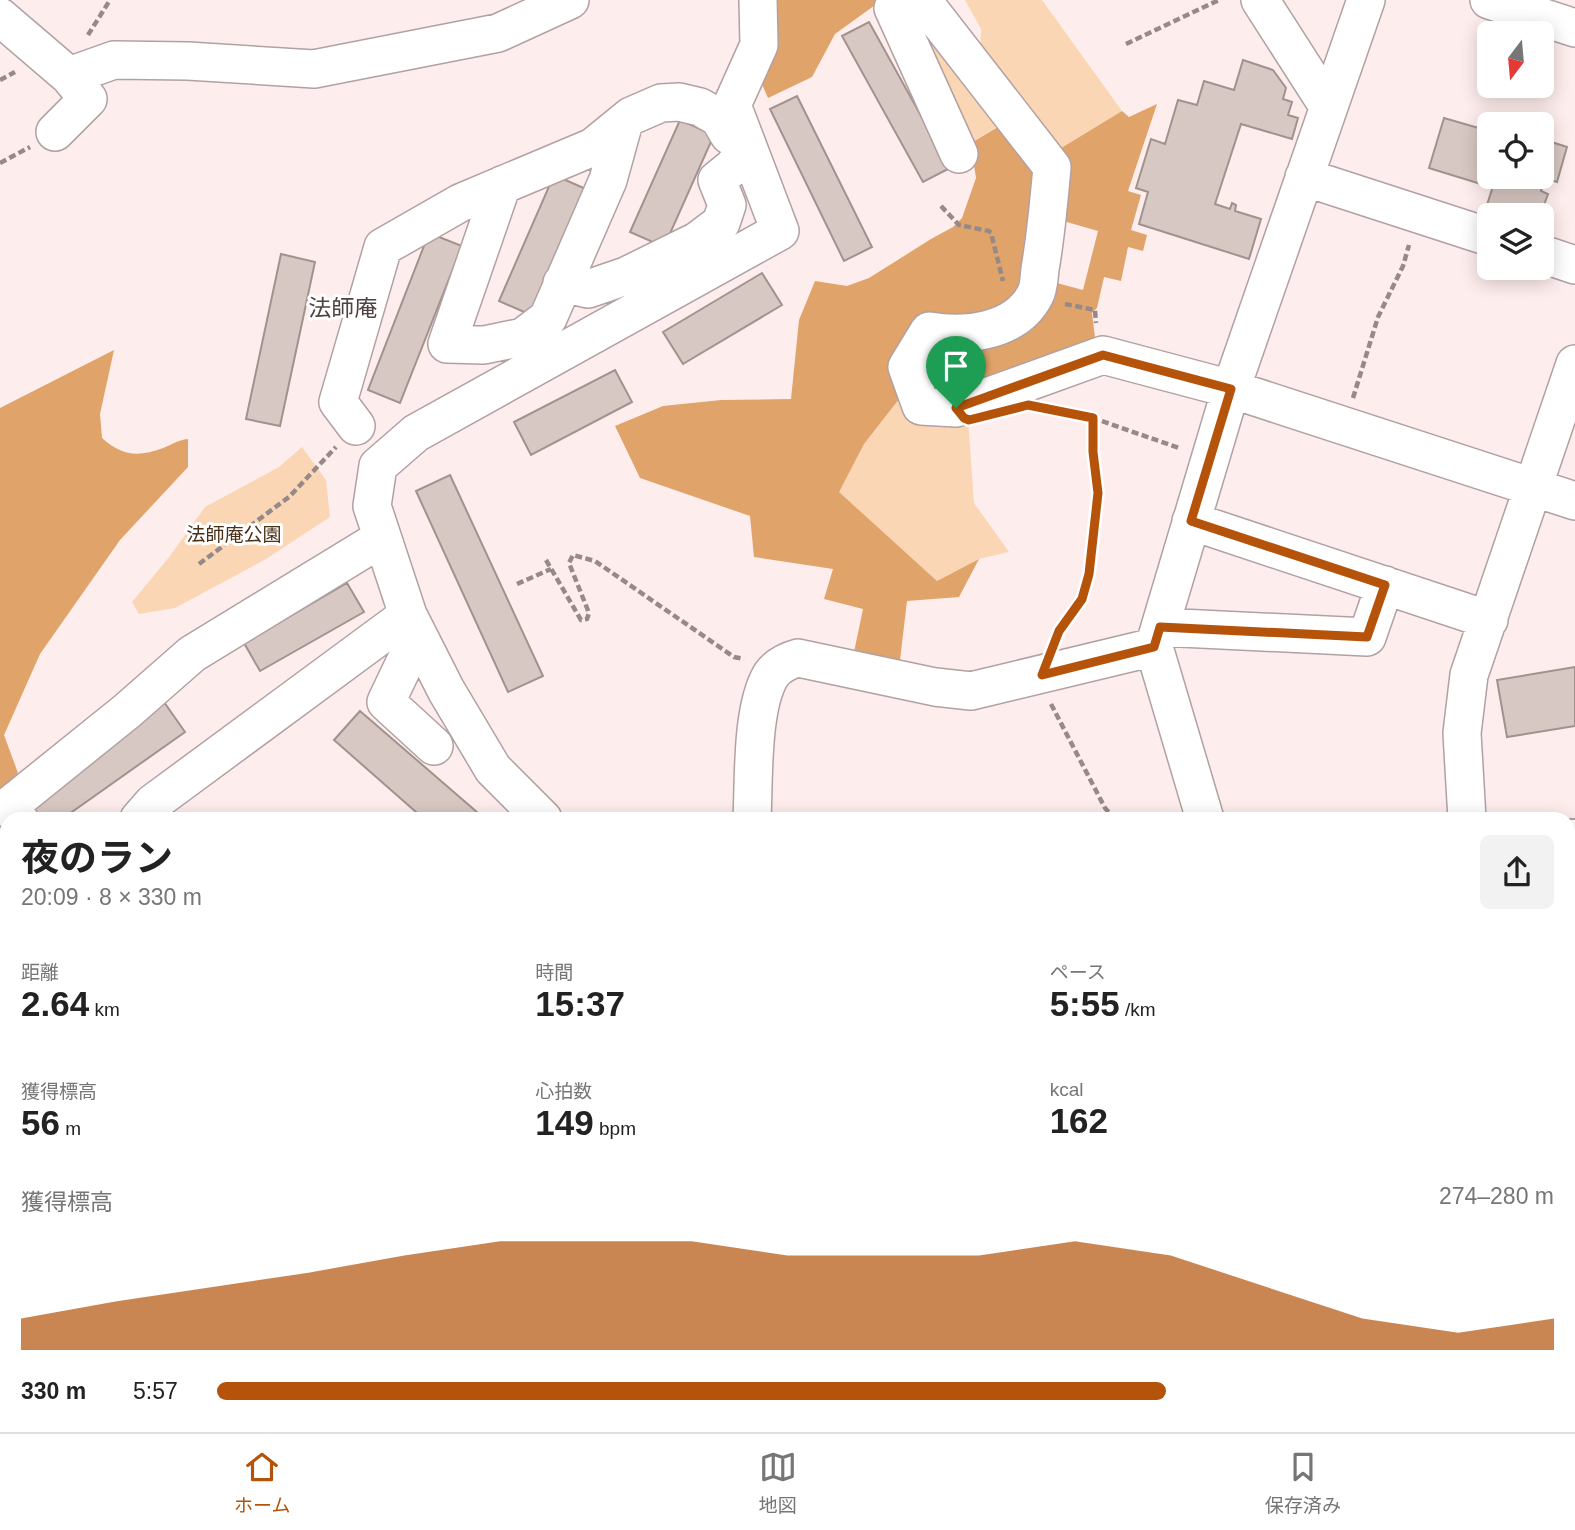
<!DOCTYPE html>
<html lang="ja">
<meta charset="utf-8">
<style>
body{margin:0;font-family:Arial,"Noto Sans JP",sans-serif;background:#f2f2f2;color:#222;height:100vh;display:flex;flex-direction:column;font-size:26px;white-space:nowrap}
*{box-sizing:border-box;margin:0}
p{font-size:23px;color:#767676}
.icon{flex:none;width:38px;height:38px;fill:none;stroke:currentColor;stroke-width:2;stroke-linecap:round;stroke-linejoin:round}
.map{position:relative;flex:1;overflow:hidden}
.sheet{position:absolute;left:0px;top:812px;width:1575px;height:621px;display:flex;flex-direction:column;background:#fff;border-radius:21px 21px 0 0;box-shadow:0 4px 18px #0003}
.sheet>*{flex:none}
.needle{width:46px;rotate:196deg}
.fabs{position:absolute;left:1477px;top:21px;display:grid;gap:14px}
.fabs a{display:grid;place-items:center;width:77px;height:77px;border-radius:10px;background:#fff;box-shadow:0 4px 18px #0003;font-size:35px}
.pin{position:absolute;display:grid;place-items:center;width:60px;height:60px;color:#fff;margin:-72px -30px;border-radius:50% 50% 50% 0;rotate:-45deg;box-shadow:0 0 7px #0007}
.pin .icon{rotate:45deg}
.round{display:grid;place-items:center;flex:none;width:74px;height:74px;border-radius:10px;background:#f2f2f2}
.summary{display:flex;align-items:center;justify-content:space-between;height:119px;padding:0 21px}
h1{font-size:38px;font-weight:700;line-height:52px}
.metrics{display:grid;grid-template-columns:repeat(3,1fr);gap:10px;height:119px;padding:7px 21px}
.metrics div{display:grid;align-content:center}
.metrics b{font-size:35px;font-weight:700}
.metrics small{font-size:19px;font-weight:400}
.metrics p{font-size:19px}
.chart{height:196px;padding:14px 21px}
.chart p{display:flex;justify-content:space-between}
.chart svg{width:100%;height:126px;margin-top:7px;fill:#b45309;opacity:.7}
ul{padding:0 21px;list-style:none;font-size:23px}
li{display:grid;grid-template-columns:112px 84px 1fr;align-items:center;height:52px}
li i{height:18px;border-radius:9px;background:#b45309}
.tab-bar{display:flex;justify-content:space-around;align-items:center;height:98px;border-top:2px solid #e0e0e0;background:#fff;font-size:19px;color:#767676}
.tab-bar a{display:grid;justify-items:center;gap:4px}
.tab-bar .active{color:#b45309}
.map>svg:first-child{display:block}
.green{fill:#fbd6b4}
.forest{fill:#e0a36a}
.building{fill:#d8c8c3;stroke:#a1928d;stroke-width:2}
.lines{fill:none;stroke-linecap:round;stroke-linejoin:round}
.minor-casing{stroke:#b2a1a2;stroke-width:40}
.major-casing{stroke:#b2a1a2;stroke-width:42}
.path{stroke:#958989;stroke-width:4.5;stroke-dasharray:7 3.5;stroke-linecap:butt}
.minor{stroke:#fff;stroke-width:37}
.major{stroke:#fff;stroke-width:38}
.route-casing{stroke:#fff;stroke-width:14}
.route{stroke:#b45309;stroke-width:9}
.labels{text-anchor:middle;dominant-baseline:central;stroke-width:6;stroke-linejoin:round;paint-order:stroke}
.park-label{font-size:19px;fill:#482f16;stroke:#fff}
.quarter-label{font-size:23px;fill:#504242;stroke:#fff}
</style>
<div class="map">
<svg width="1575" height="1432" viewBox="0 0 1575 1432">
<rect width="100%" height="100%" fill="#feeded"/>
<path class="green" d="M965,0H1042L1122,111L1053,153L980,51L981,29Z
M923,23L1006,121L968,145L916,30Z
M903,394L968,419L974,503L1009,552L979,559L937,581L838,492L864,444Z
M302,447L326,480L330,517L266,559L175,608L139,614L132,602L170,556L205,507L279,467Z"/>
<path class="forest" d="M769,0H882L835,34L812,77L768,98L755,68Z
M1157,104L1128,191L1141,195L1131,230L1147,235L1143,251L1128,247L1121,281L1104,277L1097,308L1092,313L1096,346L955,395L932,386L926,374L931,361L938,351L998,344L1018,339L1032,330L1050,305L1053,282L1083,290L1098,231L1060,220L1053,153L1122,111L1129,117Z
M1006,122L1025,147L1037,185L1026,281L1012,307L944,319L903,394L864,444L839,492L937,581L979,559L959,597L907,601L900,660L854,652L863,609L824,599L833,569L754,557L750,516L640,478L615,426L663,406L721,400L791,399L799,320L815,281L847,286L869,278L931,239L953,227L962,218L976,178L972,153L968,145Z
M114,350L100,414L102,438C121,455 137,458 163,448C172,445 177,440 188,439V467L120,540L40,654L4,735L18,773L0,791V408Z"/>
<path class="building" d="M869,22L950,168L923,182L842,36Z
M1243,60L1273,70L1286,88L1283,99L1292,102L1288,115L1298,118L1292,139L1241,124L1215,204L1230,209L1232,203L1236,205L1235,211L1261,219L1249,259L1139,224L1148,192L1136,188L1151,139L1165,144L1178,100L1197,105L1204,81L1234,90Z
M797,96L872,247L844,261L770,109Z
M1444,118L1489,131V166L1484,185L1429,168Z
M1444,118L1489,131V166L1484,185L1429,168Z
M680,120L714,135L664,247L630,232Z
M1542,139L1567,147L1557,182L1541,177Z
M1542,139L1567,147L1557,182L1541,177Z
M554,175L586,189L531,315L499,301Z
M1496,177H1521L1543,184L1541,191L1548,194L1541,213L1498,215L1485,211Z
M1496,177H1521L1543,184L1541,191L1548,194L1541,213L1498,215L1485,211Z
M429,233L462,246L400,403L368,390Z
M281,254L315,262L280,426L246,419Z
M762,273L782,305L683,364L663,332Z
M615,370L632,402L531,455L514,422Z
M450,475L543,676L508,692L416,491Z
M347,583L364,612L260,671L244,643Z
M1575,667V726L1507,737L1497,680Z
M164,702L185,732L62,819H41L26,799Z
M360,711L485,819H424L334,740Z
M1575,998V1034L1568,1036V999Z
M7,1078V1131L0,1132V1080Z
M7,1284V1351L0,1352V1285Z
M45,1426H107L109,1432H47Z
M115,1426H148L149,1432H117Z
M154,1426H185L187,1432H156Z"/>
<g class="lines">
<defs>
<path id="minor" d="M1260,0L1328,106
M1489,0L1575,28
M0,17L69,76L88,99L55,132
M69,76L114,60L188,61L314,69L498,33L570,0
M959,154L893,8L926,5L1052,167C1049,201 1046,235 1040,269C1039,277 1039,288 1035,295C1016,332 966,337 929,331L907,367L921,406L956,408L1103,355L1231,389L1575,501
M1304,177L1489,237
M502,185L447,344L484,345L523,337L548,318L608,180L624,122
M1542,254L1575,265
M356,426L338,402L383,247L460,203L593,147L631,116L661,103L679,102L700,107L719,118L729,135L748,147L733,167L717,180L727,205L721,223L697,241L626,276L588,289L562,283
M1191,521L1489,620
M1160,627L1367,637L1385,585
M418,635L386,702L434,746
M19,819L9,806L127,711L192,654L382,538
M139,819L153,803L408,615
M543,819L493,769L446,690L408,615L372,506L378,466L416,433L780,231L732,105L759,45L758,0
M752,819C754,780 751,708 771,675C778,665 787,661 798,658L935,687L971,691L1154,647
M1205,819L1154,647L1231,389L1366,0
M1467,819L1462,733L1469,675L1575,364
M0,975L7,982
M1568,1219H1575
M0,1405L7,1403
M618,1426L619,1432
M798,1426L799,1432
M1067,1426V1432
M1344,1426L1345,1432
M1300,1432L1304,1426"/>
<path id="major" d="M1568,839H1575
M1568,874L1575,873
M434,1432L444,1426
M497,1432L504,1426"/>
</defs>
<use href="#minor" class="minor-casing"/>
<use href="#major" class="major-casing"/>
<path class="path" d="M88,35L110,0
M1126,44L1219,0
M0,80L15,72
M0,163L30,147
M941,206L959,225L989,231L991,233L1003,281
M1065,304L1095,310L1096,323
M1353,398L1378,317L1403,266L1409,245
M1051,409L1093,418L1179,448
M546,560L581,620L587,619L589,613L569,563L573,555L595,561L734,657L744,659
M199,564L289,497L336,447
M517,584L551,569
M1056,637L1082,599L1089,574L1098,493L1093,452V418
M1051,704L1105,808L1115,819
M0,1031L7,1029
M0,1042L7,1040
M1568,1376H1575
M201,1426L203,1432
M541,1432H542
M550,1432L556,1428L554,1426"/>
<use href="#minor" class="minor"/>
<use href="#major" class="major"/>
</g>
<g class="lines">
<defs>
<path id="route" d="M1103,355L1231,389L1191,521L1385,585L1367,637L1160,627L1154,647L1042,675L1059,631L1082,599L1089,574L1098,493L1093,452V418L1028,405L969,420L964,418L956,408Z"/>
</defs>
<use href="#route" class="route-casing"/>
<use href="#route" class="route"/>
</g>
<g class="labels">
<g class="park-label">
<text x="234" y="534">法師庵公園</text>
</g>
<g class="quarter-label">
<text x="343" y="308">法師庵</text>
</g>
</g>
</svg>
<div class="fabs">
<a><svg class="needle" viewBox="-14 -14 28 28"><path d="M0-13l5 13h-10z" fill="#e53935"/><path d="M0 13l5-13h-10z" fill="#767676"/></svg></a>
<a><svg class="icon" aria-label="locate" viewBox="0 0 24 24"><circle cx="12" cy="12" r="6"/><path d="M12 2v4M12 18v4M2 12h4M18 12h4"/></svg></a>
<a><svg class="icon" aria-label="layers" viewBox="0 0 24 24"><path d="M12 4l9 5-9 5-9-5zM3 14l9 5 9-5"/></svg></a>
</div>
<div class="pin" style="left:956px;top:408px;background:#1e9e55"><svg class="icon" aria-label="arrive" viewBox="0 0 24 24"><path d="M6 21V4h12l-3 4 3 4H6"/></svg></div>
<section class="sheet">
<div class="summary"><div><h1>夜のラン</h1><p>20:09 · 8 × 330 m</p></div><a class="round"><svg class="icon" aria-label="share" viewBox="0 0 24 24"><path d="M12 15V3M7 8l5-5 5 5M5 13v7h14v-7"/></svg></a></div>
<div class="metrics">
<div><p>距離</p><b>2.64<small> km</small></b></div>
<div><p>時間</p><b>15:37</b></div>
<div><p>ペース</p><b>5:55<small> /km</small></b></div>
</div>
<div class="metrics">
<div><p>獲得標高</p><b>56<small> m</small></b></div>
<div><p>心拍数</p><b>149<small> bpm</small></b></div>
<div><p>kcal</p><b>162</b></div>
</div>
<div class="chart"><p><span>獲得標高</span>274–280 m</p>
<svg viewBox="0 0 160 44" preserveAspectRatio="none"><path d="M0 44V33L10 27L20 22L30 17L40 11L50 6L60 6L70 6L80 11L90 11L100 11L110 6L120 11L130 22L140 33L150 38L160 33V44z"/></svg>
</div>
<ul>
<li><b>330 m</b>5:57<i style="width:71%"></i></li>
</ul>
</section>
</div>
<nav class="tab-bar">
<a class="active"><svg class="icon" aria-label="home" viewBox="0 0 24 24"><path d="M3 11l9-7 9 7M6 9v11h12V9"/></svg>ホーム</a>
<a><svg class="icon" aria-label="map" viewBox="0 0 24 24"><path d="M3 6l6-2 6 2 6-2v14l-6 2-6-2-6 2zM9 4v14M15 6v14"/></svg>地図</a>
<a><svg class="icon" aria-label="saved" viewBox="0 0 24 24"><path d="M7 4h10v16l-5-4-5 4z"/></svg>保存済み</a>
</nav>
